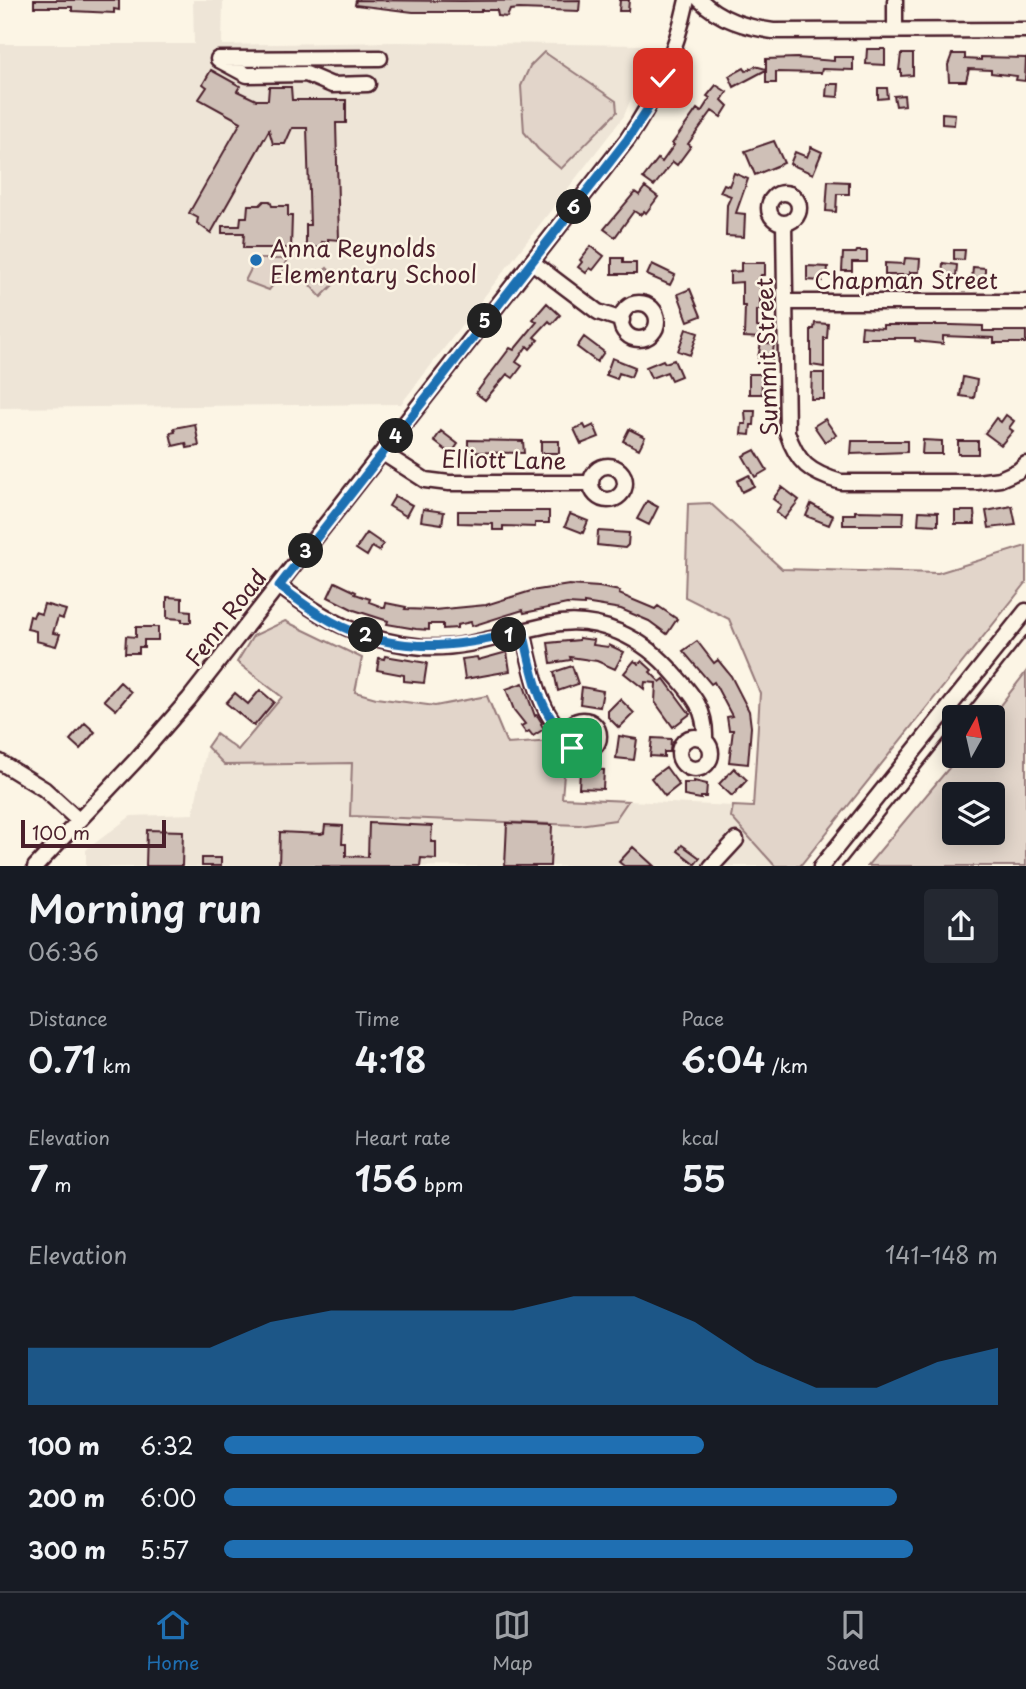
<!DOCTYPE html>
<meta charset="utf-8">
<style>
body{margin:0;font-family:"Playpen Sans",sans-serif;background:#242831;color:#f1f3f6;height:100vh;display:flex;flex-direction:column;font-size:26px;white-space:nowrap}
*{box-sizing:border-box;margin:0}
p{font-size:23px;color:#9ea1a6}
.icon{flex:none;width:38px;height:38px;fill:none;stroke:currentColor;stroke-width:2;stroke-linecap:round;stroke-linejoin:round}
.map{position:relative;height:866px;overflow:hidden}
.side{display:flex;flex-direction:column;background:#171b24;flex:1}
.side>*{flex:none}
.needle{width:46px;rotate:8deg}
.tools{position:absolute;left:942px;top:705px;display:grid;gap:14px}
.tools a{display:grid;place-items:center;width:63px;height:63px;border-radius:7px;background:#171b24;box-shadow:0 4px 18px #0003;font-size:35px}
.scale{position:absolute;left:21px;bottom:18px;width:145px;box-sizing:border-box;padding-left:7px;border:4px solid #4a1f2b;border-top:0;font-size:19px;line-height:24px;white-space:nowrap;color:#4a1f2b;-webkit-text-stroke:5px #fcf5e5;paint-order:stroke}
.pin{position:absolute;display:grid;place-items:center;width:60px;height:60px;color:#fff;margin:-30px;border-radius:14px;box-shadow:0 4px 10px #0006}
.km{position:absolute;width:35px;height:35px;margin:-18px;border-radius:50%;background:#222;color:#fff;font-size:19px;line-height:35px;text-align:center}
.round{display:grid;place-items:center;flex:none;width:74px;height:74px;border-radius:7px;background:#242831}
.summary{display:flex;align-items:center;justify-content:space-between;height:119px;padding:0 28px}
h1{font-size:38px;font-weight:600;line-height:52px}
.metrics{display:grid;grid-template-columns:repeat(3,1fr);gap:10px;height:119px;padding:7px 28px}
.metrics div{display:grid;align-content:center}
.metrics b{font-size:35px;font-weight:600}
.metrics small{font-size:19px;font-weight:400}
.metrics p{font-size:19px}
.chart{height:196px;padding:14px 28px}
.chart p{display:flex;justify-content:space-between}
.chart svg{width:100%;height:126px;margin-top:7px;fill:#1f6fb2;opacity:.7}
ul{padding:0 28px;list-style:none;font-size:23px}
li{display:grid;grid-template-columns:112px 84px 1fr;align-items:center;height:52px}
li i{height:18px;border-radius:9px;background:#1f6fb2}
.dock{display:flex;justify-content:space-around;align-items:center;height:98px;border-top:2px solid #363941;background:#171b24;font-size:19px;color:#9ea1a6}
.dock a{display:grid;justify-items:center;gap:4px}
.dock .active{color:#1f6fb2}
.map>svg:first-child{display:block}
.built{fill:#eee5d7}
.green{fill:#e2d5ca;stroke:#967a7a;stroke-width:2;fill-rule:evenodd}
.building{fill:#cfc0b7;stroke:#4a1f2b;stroke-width:2}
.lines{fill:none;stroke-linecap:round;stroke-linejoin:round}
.minor-casing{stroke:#4a1f2b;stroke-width:19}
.minor{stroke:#fcf5e5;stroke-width:14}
.rail{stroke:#4a1f2b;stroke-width:2.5}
.route-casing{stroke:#fff;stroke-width:14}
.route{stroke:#1f6fb2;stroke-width:9}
.poi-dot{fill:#1f6fb2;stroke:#fcf5e5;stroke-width:2.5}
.labels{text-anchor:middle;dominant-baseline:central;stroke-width:5;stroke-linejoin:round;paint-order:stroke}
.poi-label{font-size:23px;fill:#4a1f2b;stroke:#fcf5e5;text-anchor:start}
.street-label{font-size:23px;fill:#4a1f2b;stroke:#fcf5e5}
</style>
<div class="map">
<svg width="1026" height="867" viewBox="0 0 1026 867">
<rect width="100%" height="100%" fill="#fcf5e5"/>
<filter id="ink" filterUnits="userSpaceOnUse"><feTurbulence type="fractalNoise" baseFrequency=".0143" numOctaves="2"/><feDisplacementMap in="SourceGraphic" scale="14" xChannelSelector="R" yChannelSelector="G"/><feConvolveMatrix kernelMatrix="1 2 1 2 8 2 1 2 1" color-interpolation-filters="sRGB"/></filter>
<g filter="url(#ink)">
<path class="built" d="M193,0H223L222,45L395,42L645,45L638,81L624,116L401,404L0,408V44H194Z
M207,747L225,765L353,763L350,816L615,820L628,801L733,806L731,818L775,866L86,867V850L131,816L193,814Z"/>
<path class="green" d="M544,52L616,101L617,112L561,169L538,149L524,132L521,86L530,66Z
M256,259H288L280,276L269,290L245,281Z
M327,268L338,280L321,297L309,284Z
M710,503L782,569L938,573L1026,546V583L800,866H775L731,817L733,806L753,807L760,693L729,619L685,597L688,504Z
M285,621L362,658L355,692L376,698L435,706L487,696L507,744L554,741L565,762L562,798L628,801L615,820L579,825L350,816L352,763L225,765L207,747L216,734L238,750L282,697L237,662L253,636Z
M1026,672V866H867L959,756H992L991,717ZM954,794H992V833H954Z"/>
<path class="building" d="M34,0H119V10L114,9V13L72,11V7H34Z
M356,0L462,1L580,0L579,11L519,9L510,10L507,17L498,16L497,10H481V12H413L355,5Z
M620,0H629L628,11H619Z
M867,49H885V65L866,64Z
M901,54H913V75L901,76V70H899Z
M952,54H965V59L981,60V57L1026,58L1025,81L1016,80L1017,76L991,73V70L969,69L966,81H949L948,65Z
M834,57H853V70L822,69L821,73L776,72V83H766V70L734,87L729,76L744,68L746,71L755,66L766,69V59L797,58L834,61Z
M211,70L240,86L237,91L256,100H268L269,87H291L292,100H346V123H336L339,240L328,239V243L322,242L321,248L306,247V225H310L307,128H292L285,144H273L269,130L211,233L197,223L198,218L189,213L241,122L199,99L207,87L203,84Z
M827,84H839L838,97L826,96Z
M716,85L727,92L722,100L728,106L721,117L712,111L688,144L691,146L677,165L673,162L654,186L643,178L658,159L662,162L674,145L672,144L697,109L701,112L710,98L707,96Z
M878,88H887L888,98L878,99Z
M904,95L905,105L896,106L894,96Z
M942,113L955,114L954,125L942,124Z
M774,141L784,163L755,175L745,151Z
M811,147L822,152L813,174L790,164L795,152L807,157Z
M734,173L748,179L736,213L745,214L744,237L726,236L727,205L731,196L720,192L724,184L729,186Z
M828,181L849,182V194H837L836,212L826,211Z
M645,187L658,197L646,213L644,211L640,215L634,211L615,237L604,229L635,192L639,195Z
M264,201H270L272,206H288V216H292L291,248H243L244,233H222V226H240L241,217H247L248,205H260Z
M591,246L604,256L593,270L590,268L586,273L578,267L582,262L580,260Z
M954,250H965L964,260L954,259Z
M857,251H867V262H852V271H842L843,253H856Z
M612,258H623V263H636V274H612Z
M905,258L920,259L919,272H910V275H885V263L904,264Z
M741,263H765V275H761L760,278V310H757V327L762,328L761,338L744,337L745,306H742V282L730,283V272L741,271Z
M943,263L957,265L956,276L942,275Z
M652,264L675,275L670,285L647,275Z
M807,266L828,267L827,275H822V281L807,280Z
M973,267L985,268V279H972Z
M690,289L701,316L688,321L678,294Z
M547,303L560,315L552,324L549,321L534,337L538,340L530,349L527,346L516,362L522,366L513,378L507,374L485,400L476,393L510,348L514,350L537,322L533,319Z
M815,323L828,324L827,338H824V367L811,365V329H814Z
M883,325H952L983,326V331H1026V343H994V338L943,336V344L915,341V338H861L862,326L883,328Z
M686,329L698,333L690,355L678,351Z
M584,337L604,352L597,362L577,347Z
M761,342L774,344L772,360L758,358Z
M612,358L635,367L631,377L619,373L617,379L606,375Z
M663,360L665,363L674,360L681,376L671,380L667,372L651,378L646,367Z
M812,373H824V399H811Z
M749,374H761L762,394H749Z
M963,377L977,380L974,398L960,396Z
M745,411H755L754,425H751L750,435L741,434L742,424H746Z
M1006,415L1014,421L1009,428L1013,431L1001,445L985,433L996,418L1001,422Z
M825,419L836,435L825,442L814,426Z
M195,424L199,446L187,448L186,443L173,446L170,433L175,432L174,428Z
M584,425L586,429L594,425L599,437L581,444L574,429Z
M629,429L645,437L639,449L623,441Z
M441,431L458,444L451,454L434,441Z
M468,440L523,441L524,453L468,452Z
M923,440L942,441V454H922Z
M541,441H559V453H541Z
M852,441H907V452L851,454Z
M958,441H978V454H958Z
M755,450L767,470L755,477L743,456Z
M749,475L754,486L742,492L737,481Z
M782,487L799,500L784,519L776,512L781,505L773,499Z
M395,496L412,505L406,516L389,506Z
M647,501L658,507L649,525L637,519Z
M811,504L833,516L829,525L806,516Z
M1012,506L1016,525L989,528L986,511Z
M423,509L444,512L442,524L421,521Z
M458,511H549V523H535V527L503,526V530H493V524L458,523Z
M855,511L904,512L903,525H843V514H855Z
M919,511L938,512V525L918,524Z
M955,511H974L975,524H955Z
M570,514L588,521L583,533L565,526Z
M598,531L629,533L628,545L625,548L597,545Z
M367,533L383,544L379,551L372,547L367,556L356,549Z
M335,582L356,592L355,594L370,599L369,602L385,608L386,603L406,607L405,609L434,610L486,605L531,591L569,585L599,587L620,591L619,594L655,609L658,606L677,619L667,634L649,621L621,609L584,603V605L567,604L524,613L523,610L472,626L471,622L457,625V628L443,629V624H429V630L416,629L387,624L388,621L354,610L328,597Z
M167,597L182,598V610L191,611V622H182V619L167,618Z
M44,604L66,610L63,619L58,617L53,633L60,634L56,646L36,641V631L27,629L30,616L33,617L35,612L41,614Z
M136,627H158V640H144V647H139V653H125L126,636L136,637Z
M579,638L594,640L593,645L608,647L609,645L624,652L615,669L597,661L570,657L571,660L551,663L548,643L579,640Z
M697,641L714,663L718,660L731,676L749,711L751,727L748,764L729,762L733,730H729L727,717L732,716L714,682L711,684L683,651Z
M507,652L510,671L465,679L462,659L477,657L478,660Z
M385,656L427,663L424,683L404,681V675L377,670L379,658L384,659Z
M634,661L639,664L642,661L652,670L650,672L660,682L664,679L690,714L673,727L655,702L656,683L645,682L644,689L624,673Z
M572,666L578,684L558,691L554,672Z
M120,682L131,692L116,710L104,700Z
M523,683L535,716L537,715L542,723L541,724L544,729L533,736L529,731L526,733L521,726L525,724L514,710L506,689Z
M582,687L603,691L600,707L580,704Z
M260,690L274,702L254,726L226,703L235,693L248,704Z
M620,699L634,713L619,728L608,717V711Z
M85,723L95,732L80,749L70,740Z
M619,736L637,739L634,760L616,758Z
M652,738L671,739L670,752H664V757L650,756Z
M666,767L679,785L665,796L651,778Z
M734,768L747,780L732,796L719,784Z
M589,769L604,770L603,789L579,788L580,771H589Z
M694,781L707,784L706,797H701V799L684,796V783H694Z
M369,823L432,826L431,842H436V859L421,858L420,866H279L280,832L321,834L324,833L325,825L343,826L342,844H346V856L368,857Z
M507,823L552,825L550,866H505Z
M147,830L183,831L182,866H146Z
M682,845L700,858L695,864L678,851Z
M633,847L654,866H624L619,862Z
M202,858H221V866H202Z"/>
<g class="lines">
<defs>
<path id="minor" d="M700,0C720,20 746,27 773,31L1026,30
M895,0V30
M218,59L380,58
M219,60L247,75L306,74L332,85L368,84
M769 208a15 15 0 1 1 30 0a15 15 0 1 1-30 0Z
M784,223L787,432C797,463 810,473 841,482H977L1000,479L1018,471L1026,464
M532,262L598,312L622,320
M785,302H1026
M621 321a18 18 0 1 1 36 0a18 18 0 1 1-36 0Z
M383,453L425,480L449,483H591
M591 483a17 17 0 1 1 34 0a17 17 0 1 1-34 0Z
M279,586C327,621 362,641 423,647C466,650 508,633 548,625C598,614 644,638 675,675C694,696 706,710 705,739
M523,631C530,660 539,720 567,733
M567 736a16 16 0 1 1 32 0a16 16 0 1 1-32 0Z
M679 753a16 16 0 1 1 32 0a16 16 0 1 1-32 0Z
M0,762L44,789L78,820
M35,867L136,760L189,699L627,140C657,97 676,51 687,0
M711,867L736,840
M821,867L1026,611"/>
</defs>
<use href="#minor" class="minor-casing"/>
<use href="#minor" class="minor"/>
<path class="rail" d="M961,718L1026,636
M842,867L954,727"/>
</g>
</g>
<g class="lines" filter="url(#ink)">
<defs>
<path id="route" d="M572,748L567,739V733C539,720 530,660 523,631C451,650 385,656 319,614C305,606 292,595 279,586L627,140L647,110L663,78"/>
</defs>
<use href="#route" class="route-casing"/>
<use href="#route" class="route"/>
</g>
<circle class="poi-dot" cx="256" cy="260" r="7"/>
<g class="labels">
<g class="poi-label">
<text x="270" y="247">Anna Reynolds<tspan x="270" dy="26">Elementary School</tspan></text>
</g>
<g class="street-label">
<text x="906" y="279">Chapman Street</text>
<text transform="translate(766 357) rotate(-92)">Summit Street</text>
<text transform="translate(504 459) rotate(1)">Elliott Lane</text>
<text transform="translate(225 617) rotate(-52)">Fenn Road</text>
</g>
</g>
</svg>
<div class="tools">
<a><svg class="needle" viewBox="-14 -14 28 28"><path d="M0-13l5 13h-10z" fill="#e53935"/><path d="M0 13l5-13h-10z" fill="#9ea1a6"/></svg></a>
<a><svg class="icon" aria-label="layers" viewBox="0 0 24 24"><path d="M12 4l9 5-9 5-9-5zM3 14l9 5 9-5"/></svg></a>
</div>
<div class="scale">100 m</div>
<div class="pin" style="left:572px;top:748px;background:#1e9e55"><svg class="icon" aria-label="arrive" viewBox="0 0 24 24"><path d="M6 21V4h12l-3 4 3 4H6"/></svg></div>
<div class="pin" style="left:663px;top:78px;background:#d93025"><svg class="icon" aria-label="check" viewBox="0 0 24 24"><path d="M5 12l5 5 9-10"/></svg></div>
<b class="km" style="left:509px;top:635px">1</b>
<b class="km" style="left:366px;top:635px">2</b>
<b class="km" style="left:306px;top:551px">3</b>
<b class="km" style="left:396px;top:436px">4</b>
<b class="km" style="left:485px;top:321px">5</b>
<b class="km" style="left:574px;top:207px">6</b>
</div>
<section class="side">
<div class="summary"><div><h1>Morning run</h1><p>06:36</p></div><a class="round"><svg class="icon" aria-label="share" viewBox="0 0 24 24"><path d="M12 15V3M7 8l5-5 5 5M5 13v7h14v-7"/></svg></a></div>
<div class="metrics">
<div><p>Distance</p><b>0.71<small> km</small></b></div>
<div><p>Time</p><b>4:18</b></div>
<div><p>Pace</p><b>6:04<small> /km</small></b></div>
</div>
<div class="metrics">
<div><p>Elevation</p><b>7<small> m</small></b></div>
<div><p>Heart rate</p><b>156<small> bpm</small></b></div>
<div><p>kcal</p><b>55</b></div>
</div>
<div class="chart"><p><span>Elevation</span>141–148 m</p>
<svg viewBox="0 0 160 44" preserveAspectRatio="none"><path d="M0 44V24L10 24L20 24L30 24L40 15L50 11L60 11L70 11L80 11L90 6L100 6L110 15L120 29L130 38L140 38L150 29L160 24V44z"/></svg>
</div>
<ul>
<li><b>100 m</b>6:32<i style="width:62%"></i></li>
<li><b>200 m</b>6:00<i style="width:87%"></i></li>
<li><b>300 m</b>5:57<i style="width:89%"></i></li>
</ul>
</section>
<nav class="dock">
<a class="active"><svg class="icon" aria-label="home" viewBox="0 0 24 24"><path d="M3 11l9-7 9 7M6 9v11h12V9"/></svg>Home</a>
<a><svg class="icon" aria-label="map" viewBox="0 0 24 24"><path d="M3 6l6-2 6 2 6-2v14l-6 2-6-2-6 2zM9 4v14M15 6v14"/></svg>Map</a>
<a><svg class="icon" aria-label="saved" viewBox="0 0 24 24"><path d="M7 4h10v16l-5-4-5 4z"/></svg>Saved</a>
</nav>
